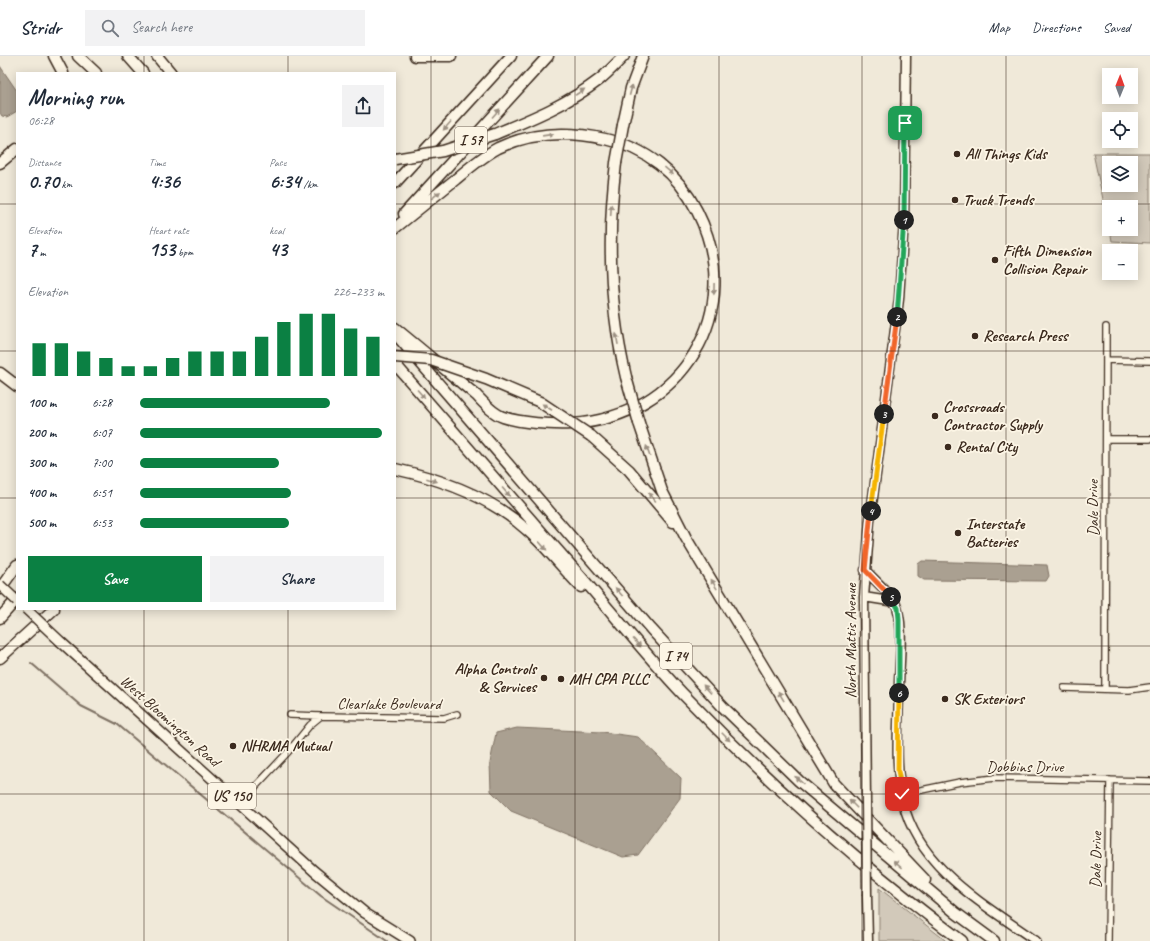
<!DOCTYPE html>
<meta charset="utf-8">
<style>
body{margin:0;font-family:Caveat,sans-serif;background:#f2f2f3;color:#1f2937;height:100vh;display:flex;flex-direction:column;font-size:15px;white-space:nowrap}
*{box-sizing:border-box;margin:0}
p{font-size:13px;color:#747a83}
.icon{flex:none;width:22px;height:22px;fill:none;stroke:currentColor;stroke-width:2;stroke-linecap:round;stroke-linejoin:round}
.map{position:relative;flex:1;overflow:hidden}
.panel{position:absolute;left:16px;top:16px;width:380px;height:538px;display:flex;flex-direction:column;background:#fff;border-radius:0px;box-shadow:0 2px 10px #0003}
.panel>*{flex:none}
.needle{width:26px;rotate:1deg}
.controls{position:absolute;left:1102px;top:12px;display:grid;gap:8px}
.controls a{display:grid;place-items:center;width:36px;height:36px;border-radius:0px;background:#fff;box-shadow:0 2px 10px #0003;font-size:20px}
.pin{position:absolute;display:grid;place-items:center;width:34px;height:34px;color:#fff;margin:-17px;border-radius:8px;box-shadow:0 2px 6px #0006}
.km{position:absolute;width:20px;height:20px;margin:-10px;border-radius:50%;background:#222;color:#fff;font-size:11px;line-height:20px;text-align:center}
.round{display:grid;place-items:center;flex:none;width:42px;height:42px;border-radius:0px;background:#f2f2f3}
.headline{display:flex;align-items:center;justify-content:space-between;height:68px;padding:0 12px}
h1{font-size:22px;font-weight:700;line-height:30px}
.stats{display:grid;grid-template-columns:repeat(3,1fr);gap:6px;height:68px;padding:4px 12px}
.stats div{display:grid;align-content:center}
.stats b{font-size:20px;font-weight:700}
.stats small{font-size:11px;font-weight:400}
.stats p{font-size:11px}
.chart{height:112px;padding:8px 12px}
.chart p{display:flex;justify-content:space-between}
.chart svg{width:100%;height:72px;margin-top:4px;stroke:#0b8043;stroke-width:6}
.primary-button{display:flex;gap:8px;margin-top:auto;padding:8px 12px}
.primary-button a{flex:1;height:46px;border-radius:0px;background:#0b8043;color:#fff;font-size:16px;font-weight:700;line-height:46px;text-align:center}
.primary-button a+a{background:#f2f2f3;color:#1f2937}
ul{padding:0 12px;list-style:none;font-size:13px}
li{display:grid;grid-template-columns:64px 48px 1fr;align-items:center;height:30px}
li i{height:10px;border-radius:5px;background:#0b8043}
header{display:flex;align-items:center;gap:24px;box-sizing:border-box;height:56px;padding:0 20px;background:#fff;border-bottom:1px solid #e0e1e3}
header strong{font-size:19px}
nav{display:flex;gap:22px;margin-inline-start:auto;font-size:14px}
.search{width:280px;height:36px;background:#f2f2f3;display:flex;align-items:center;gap:10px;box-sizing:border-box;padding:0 14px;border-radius:0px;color:#747a83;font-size:15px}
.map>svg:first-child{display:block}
.green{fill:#d2c9ba;stroke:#867a6c;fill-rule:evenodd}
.water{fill:#aaa091;stroke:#7e7163}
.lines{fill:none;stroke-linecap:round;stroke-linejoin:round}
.stream{stroke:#7e7163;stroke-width:2}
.street-casing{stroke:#3b2a1e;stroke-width:8}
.secondary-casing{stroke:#3b2a1e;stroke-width:11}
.primary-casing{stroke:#3b2a1e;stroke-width:12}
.highway-casing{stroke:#3b2a1e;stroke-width:13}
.street{stroke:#fcf5e5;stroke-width:5.5}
.secondary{stroke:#fcf5e5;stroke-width:8}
.primary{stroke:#fcf5e5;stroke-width:9}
.highway{stroke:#fcf5e5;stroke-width:10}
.secondary-bridge-casing{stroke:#3b2a1e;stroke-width:11;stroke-linecap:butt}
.primary-bridge-casing{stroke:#3b2a1e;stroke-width:12;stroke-linecap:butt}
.highway-bridge-casing{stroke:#3b2a1e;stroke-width:13;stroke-linecap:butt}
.secondary-bridge{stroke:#fcf5e5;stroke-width:8}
.primary-bridge{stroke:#fcf5e5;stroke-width:9}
.highway-bridge{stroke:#fcf5e5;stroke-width:10}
.oneway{fill:#9c9082}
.split-1-casing{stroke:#fff;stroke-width:8}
.split-2-casing{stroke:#fff;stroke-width:8}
.split-3-casing{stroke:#fff;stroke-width:8}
.split-4-casing{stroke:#fff;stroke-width:8}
.split-5-casing{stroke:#fff;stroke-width:8}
.split-6-casing{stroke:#fff;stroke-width:8}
.split-7-casing{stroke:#fff;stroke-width:8}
.split-1{stroke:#22a559;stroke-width:5}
.split-2{stroke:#22a559;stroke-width:5}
.split-3{stroke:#f0652b;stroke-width:5}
.split-4{stroke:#f5b400;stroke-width:5}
.split-5{stroke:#f0652b;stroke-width:5}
.split-6{stroke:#22a559;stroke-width:5}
.split-7{stroke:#f5b400;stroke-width:5}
.grid{fill:none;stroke:#3b2a1e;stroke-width:1;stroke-opacity:0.55}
.poi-dot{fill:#3b2a1e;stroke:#fcf5e5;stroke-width:1.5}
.labels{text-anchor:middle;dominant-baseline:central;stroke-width:3.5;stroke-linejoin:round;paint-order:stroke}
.shield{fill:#fcf5e5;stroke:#75675a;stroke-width:1}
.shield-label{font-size:15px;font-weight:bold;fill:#3b2a1e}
.poi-label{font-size:16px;font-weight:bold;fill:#3b2a1e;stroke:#fcf5e5;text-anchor:start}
.street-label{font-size:16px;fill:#3b2a1e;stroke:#fcf5e5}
</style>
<header>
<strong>Stridr</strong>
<div class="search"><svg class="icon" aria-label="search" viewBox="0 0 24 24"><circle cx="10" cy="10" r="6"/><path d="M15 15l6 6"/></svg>Search here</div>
<nav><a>Map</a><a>Directions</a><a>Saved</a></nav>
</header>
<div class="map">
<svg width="1150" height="885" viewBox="0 0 1150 885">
<rect width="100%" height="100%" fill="#f0e9d9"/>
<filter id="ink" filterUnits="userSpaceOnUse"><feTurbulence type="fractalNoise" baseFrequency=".025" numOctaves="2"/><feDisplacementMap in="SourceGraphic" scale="8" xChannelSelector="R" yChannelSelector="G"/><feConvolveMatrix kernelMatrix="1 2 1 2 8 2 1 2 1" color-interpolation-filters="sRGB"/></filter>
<g filter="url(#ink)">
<path class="green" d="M1093,97H1150V187L1112,185L1110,173H1131V151H1109V171ZM1109,107H1131V129H1109Z
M879,832L945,884L946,885H879Z"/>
<path class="water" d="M0,10L17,35V55L7,61L2,60L0,57Z
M922,505L1047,509L1049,520L1046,525L924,524L918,520V508Z
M517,672L602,676L638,681L681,722L680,742L638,799L623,801L511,755L491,735L490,707L496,677Z"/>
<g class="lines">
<path class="stream" d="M31,607L81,650L117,668L321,840L387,885"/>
<defs>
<path id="street" d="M1106,304L1150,305
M1107,383H1150
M1064,632L1129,634L1150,631
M1105,633L1106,271
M290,659L320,660
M902,738L960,726L995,722L1150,725
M240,747L288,696L310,669L321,660L444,662L457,658
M1108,885L1110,724"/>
<path id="secondary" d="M865,514L886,535L895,546
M864,541L895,546C905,567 899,607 899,630C899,668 894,709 903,746C919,813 984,848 1036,885
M866,746L864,541L870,464L899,243L904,164L906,0
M867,840L868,885"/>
<path id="primary" d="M61,586L314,815L365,857L410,885"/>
<path id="highway" d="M54,0L63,17
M78,0L96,17
M128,0L143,17
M157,0L171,17
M415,0H451
M623,69L631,32L643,0
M495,78C531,63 568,48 599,24C608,17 616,8 624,0
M0,107L17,93
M616,107C607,179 609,250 626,321
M395,127L511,0
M404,158L548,0
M395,172C415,156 436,139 456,123C469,112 483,100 498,92C532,76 569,75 605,83C646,92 678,117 697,155C748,255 682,361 572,368C552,369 521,367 503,361C493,358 483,346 476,339C449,317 422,294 395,272
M399,282L651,573L723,651L799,725L956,857L994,885
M395,308C458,380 520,452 583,523C616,561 647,600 682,637C768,727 862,810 962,885
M0,317L17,330
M639,367L662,435L686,482L834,728L925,824
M591,380L629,414L673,466
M395,413C441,423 492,442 527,474C547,491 563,513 581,531
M0,533L17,509
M0,562L17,543
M0,602L54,553"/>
</defs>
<use href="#street" class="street-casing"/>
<use href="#secondary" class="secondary-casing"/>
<use href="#primary" class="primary-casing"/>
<use href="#highway" class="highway-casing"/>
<use href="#street" class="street"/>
<use href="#secondary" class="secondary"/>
<use href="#primary" class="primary"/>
<use href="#highway" class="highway"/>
<defs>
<path id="secondary-bridge" d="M866,746L867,840"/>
<path id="primary-bridge" d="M0,529L17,545
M26,553L61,586"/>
<path id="highway-bridge" d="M395,103L443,95L495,78
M616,107L623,69
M395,301L431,304L486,323L540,346L591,380
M626,321L639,367"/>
</defs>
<use href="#secondary-bridge" class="secondary-bridge-casing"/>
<use href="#primary-bridge" class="primary-bridge-casing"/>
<use href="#highway-bridge" class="highway-bridge-casing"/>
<use href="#secondary-bridge" class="secondary-bridge"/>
<use href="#primary-bridge" class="primary-bridge"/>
<use href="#highway-bridge" class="highway-bridge"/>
</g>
<defs><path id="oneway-solid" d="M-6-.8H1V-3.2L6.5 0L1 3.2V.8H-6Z"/></defs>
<g class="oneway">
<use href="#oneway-solid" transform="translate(631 34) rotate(-75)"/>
<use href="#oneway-solid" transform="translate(580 36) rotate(-33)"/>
<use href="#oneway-solid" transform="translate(496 57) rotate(-48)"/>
<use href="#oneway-solid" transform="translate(447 70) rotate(132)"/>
<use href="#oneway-solid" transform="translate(548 79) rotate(-8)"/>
<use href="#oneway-solid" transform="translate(669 115) rotate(40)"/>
<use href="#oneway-solid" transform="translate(436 139) rotate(-39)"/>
<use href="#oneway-solid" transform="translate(611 154) rotate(-87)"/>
<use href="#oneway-solid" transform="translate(714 233) rotate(91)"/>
<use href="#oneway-solid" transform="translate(617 283) rotate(-100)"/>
<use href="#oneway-solid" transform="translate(421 338) rotate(49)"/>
<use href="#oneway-solid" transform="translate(547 351) rotate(-147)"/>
<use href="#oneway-solid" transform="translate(648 395) rotate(-109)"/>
<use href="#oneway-solid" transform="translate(432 424) rotate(18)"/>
<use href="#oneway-solid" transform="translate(506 436) rotate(49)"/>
<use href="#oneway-solid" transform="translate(652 441) rotate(-130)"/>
<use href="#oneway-solid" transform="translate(543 490) rotate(48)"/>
<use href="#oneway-solid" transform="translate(714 528) rotate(-121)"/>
<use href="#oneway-solid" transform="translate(619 536) rotate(-131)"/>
<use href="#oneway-solid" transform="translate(637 587) rotate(48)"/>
<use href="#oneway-solid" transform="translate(707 633) rotate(-133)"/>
<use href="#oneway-solid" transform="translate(781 640) rotate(-121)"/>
<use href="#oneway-solid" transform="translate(726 681) rotate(45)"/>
<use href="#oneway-solid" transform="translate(799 724) rotate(-138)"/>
<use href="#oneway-solid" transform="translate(853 748) rotate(-134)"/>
<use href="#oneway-solid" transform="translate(898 808) rotate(-140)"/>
</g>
</g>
<g class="lines" filter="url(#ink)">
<defs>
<path id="split-1" d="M904,164L905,67"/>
<path id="split-2" d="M897,261L904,164"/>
<path id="split-3" d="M884,358L897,261"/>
<path id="split-4" d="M871,455L884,358"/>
<path id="split-5" d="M871,455L865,514L891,541"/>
<path id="split-6" d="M891,541L898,552L899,563V637"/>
<path id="split-7" d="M899,637L898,715L902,738"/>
</defs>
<use href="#split-1" class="split-1-casing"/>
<use href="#split-2" class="split-2-casing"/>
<use href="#split-3" class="split-3-casing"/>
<use href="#split-4" class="split-4-casing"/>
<use href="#split-5" class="split-5-casing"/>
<use href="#split-6" class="split-6-casing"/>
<use href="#split-7" class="split-7-casing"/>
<use href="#split-1" class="split-1"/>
<use href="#split-2" class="split-2"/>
<use href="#split-3" class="split-3"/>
<use href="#split-4" class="split-4"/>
<use href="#split-5" class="split-5"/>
<use href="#split-6" class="split-6"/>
<use href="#split-7" class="split-7"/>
</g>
<path class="grid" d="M144,0V17M288,0V17M431,0V885M575,0V885M719,0V885M862,0V885M1006,0V885M0,148H17M395,148H1150M0,295H17M395,295H1150M0,442H17M395,442H1150M144,553V885M288,553V885M0,590H1150M0,738H1150"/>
<g class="poi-dot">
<circle cx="957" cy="98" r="4"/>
<circle cx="955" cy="144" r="4"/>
<circle cx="995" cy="204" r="4"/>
<circle cx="975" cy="280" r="4"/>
<circle cx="935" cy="360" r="4"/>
<circle cx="948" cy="391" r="4"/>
<circle cx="958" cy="477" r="4"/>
<circle cx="544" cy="622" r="4"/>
<circle cx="561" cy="623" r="4"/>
<circle cx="945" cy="643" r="4"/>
<circle cx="233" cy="690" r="4"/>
</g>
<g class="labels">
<g class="shield">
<rect x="455" y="71" width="32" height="26" rx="3"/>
<rect x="660" y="587" width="32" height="26" rx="3"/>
<rect x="208" y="727" width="48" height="26" rx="3"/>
</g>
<g class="shield-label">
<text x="471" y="84">I 57</text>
<text x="676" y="600">I 74</text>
<text x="232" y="740">US 150</text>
</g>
<g class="poi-label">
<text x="965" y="98">All Things Kids</text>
<text x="963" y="144">Truck Trends</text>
<text x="1003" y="195">Fifth Dimension<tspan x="1003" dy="18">Collision Repair</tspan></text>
<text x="983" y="280">Research Press</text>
<text x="943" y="351">Crossroads<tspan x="943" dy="18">Contractor Supply</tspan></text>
<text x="956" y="391">Rental City</text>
<text x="966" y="468">Interstate<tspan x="966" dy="18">Batteries</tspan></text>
<text x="536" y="613" text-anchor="end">Alpha Controls<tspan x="536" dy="18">&amp; Services</tspan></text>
<text x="569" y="623">MH CPA PLLC</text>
<text x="953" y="643">SK Exteriors</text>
<text x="241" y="690">NHRMA Mutual</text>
</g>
<g class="street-label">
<text transform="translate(1093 452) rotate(-90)">Dale Drive</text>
<text transform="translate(851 585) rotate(-90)">North Mattis Avenue</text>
<text x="389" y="648">Clearlake Boulevard</text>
<text transform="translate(170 665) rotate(42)">West Bloomington Road</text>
<text x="1025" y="711">Dobbins Drive</text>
<text transform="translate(1096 804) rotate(-89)">Dale Drive</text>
</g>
</g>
</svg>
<div class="controls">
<a><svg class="needle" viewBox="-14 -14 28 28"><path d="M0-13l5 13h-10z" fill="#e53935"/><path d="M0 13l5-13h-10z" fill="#747a83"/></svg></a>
<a><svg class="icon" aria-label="locate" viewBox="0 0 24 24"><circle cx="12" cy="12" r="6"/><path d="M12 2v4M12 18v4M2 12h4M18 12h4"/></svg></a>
<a><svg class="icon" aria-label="layers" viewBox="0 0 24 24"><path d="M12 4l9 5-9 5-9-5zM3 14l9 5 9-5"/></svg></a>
<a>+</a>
<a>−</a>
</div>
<div class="pin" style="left:905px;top:67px;background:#1e9e55"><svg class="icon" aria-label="arrive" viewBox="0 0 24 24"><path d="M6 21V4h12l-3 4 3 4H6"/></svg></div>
<div class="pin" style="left:902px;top:738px;background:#d93025"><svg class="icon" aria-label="check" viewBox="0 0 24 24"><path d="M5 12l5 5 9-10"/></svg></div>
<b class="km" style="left:904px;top:164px">1</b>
<b class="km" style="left:897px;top:261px">2</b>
<b class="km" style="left:884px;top:358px">3</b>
<b class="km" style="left:871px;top:455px">4</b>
<b class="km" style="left:891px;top:541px">5</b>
<b class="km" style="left:899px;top:637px">6</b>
<section class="panel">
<div class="headline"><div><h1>Morning run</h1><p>06:28</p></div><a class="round"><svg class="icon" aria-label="share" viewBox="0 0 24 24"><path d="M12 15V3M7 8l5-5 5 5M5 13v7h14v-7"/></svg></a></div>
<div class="stats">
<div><p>Distance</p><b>0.70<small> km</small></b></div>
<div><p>Time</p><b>4:36</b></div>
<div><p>Pace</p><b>6:34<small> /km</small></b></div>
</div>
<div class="stats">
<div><p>Elevation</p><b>7<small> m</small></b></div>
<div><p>Heart rate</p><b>153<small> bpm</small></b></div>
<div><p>kcal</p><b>43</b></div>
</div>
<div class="chart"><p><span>Elevation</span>226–233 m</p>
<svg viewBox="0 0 160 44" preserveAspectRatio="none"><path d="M5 44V24M15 44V24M25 44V29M35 44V33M45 44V38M55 44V38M65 44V33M75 44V29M85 44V29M95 44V29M105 44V20M115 44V11M125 44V6M135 44V6M145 44V15M155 44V20"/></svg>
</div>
<ul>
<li><b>100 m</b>6:28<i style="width:78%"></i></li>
<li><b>200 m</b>6:07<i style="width:99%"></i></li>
<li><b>300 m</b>7:00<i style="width:57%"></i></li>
<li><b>400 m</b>6:51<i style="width:62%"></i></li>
<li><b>500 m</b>6:53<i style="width:61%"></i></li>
</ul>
<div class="primary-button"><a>Save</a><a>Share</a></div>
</section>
</div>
